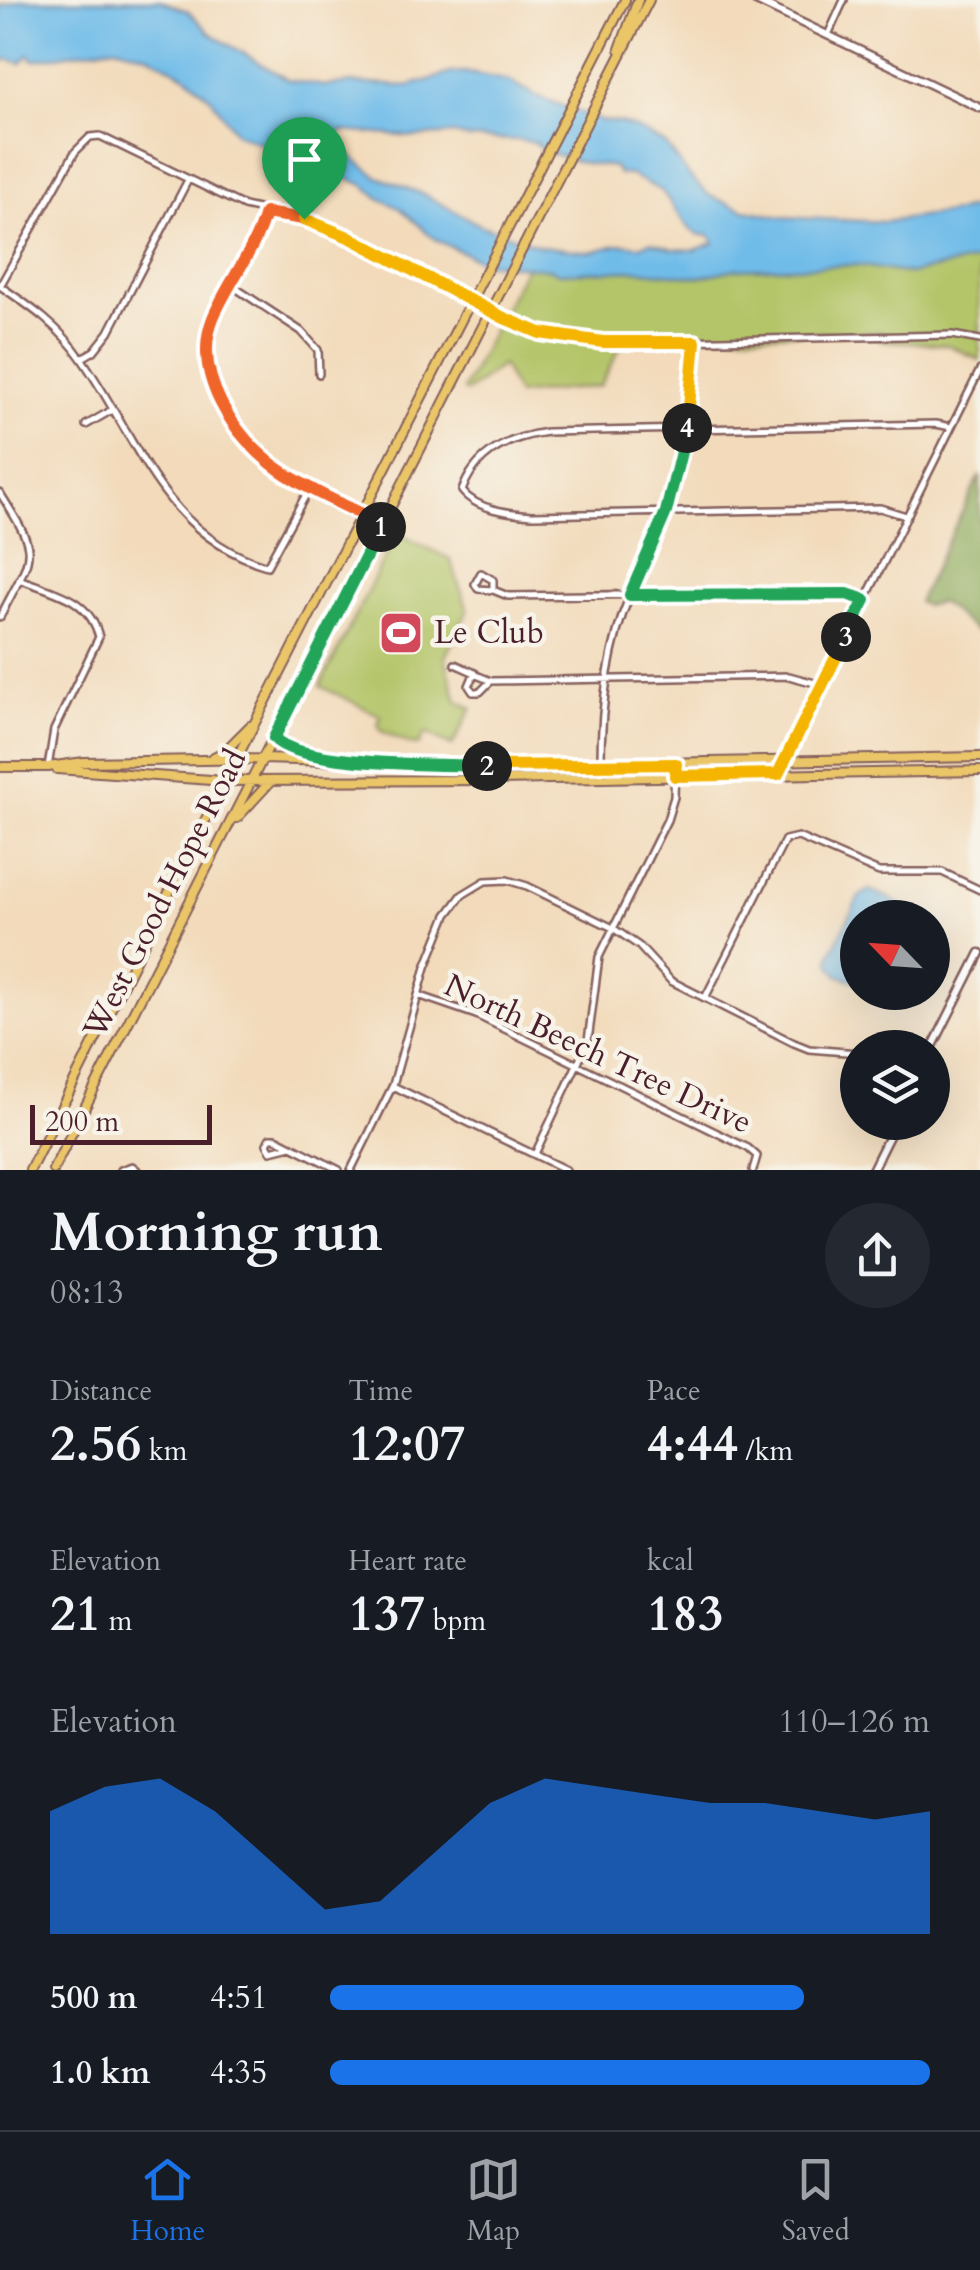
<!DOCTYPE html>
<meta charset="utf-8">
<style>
body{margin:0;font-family:Cardo,serif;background:#242831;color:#f1f3f6;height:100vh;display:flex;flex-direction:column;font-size:38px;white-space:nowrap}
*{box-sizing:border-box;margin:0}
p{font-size:32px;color:#9ea1a6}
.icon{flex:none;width:55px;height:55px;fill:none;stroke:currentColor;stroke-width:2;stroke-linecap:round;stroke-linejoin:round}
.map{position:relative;height:1170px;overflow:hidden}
.side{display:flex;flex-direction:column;background:#171b24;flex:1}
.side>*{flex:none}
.needle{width:65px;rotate:295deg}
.controls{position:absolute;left:840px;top:900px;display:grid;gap:20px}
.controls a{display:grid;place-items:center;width:110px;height:110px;border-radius:50%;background:#171b24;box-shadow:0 10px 40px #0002;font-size:50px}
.scale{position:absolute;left:30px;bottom:25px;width:182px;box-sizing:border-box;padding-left:10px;border:5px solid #4a1f2b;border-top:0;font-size:28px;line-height:35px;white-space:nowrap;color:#4a1f2b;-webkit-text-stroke:8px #f7f3e8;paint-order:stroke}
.pin{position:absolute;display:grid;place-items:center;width:85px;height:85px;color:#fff;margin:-102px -42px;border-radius:50% 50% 50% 0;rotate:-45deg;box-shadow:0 0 10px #0007}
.pin .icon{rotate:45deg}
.km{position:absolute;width:50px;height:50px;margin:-25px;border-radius:50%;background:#222;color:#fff;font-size:28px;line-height:50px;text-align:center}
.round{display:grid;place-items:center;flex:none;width:105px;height:105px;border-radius:52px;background:#242831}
.overview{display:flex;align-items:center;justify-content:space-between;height:170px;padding:0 50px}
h1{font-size:55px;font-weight:600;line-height:75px}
.stats{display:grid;grid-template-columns:repeat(3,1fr);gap:15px;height:170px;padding:10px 50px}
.stats div{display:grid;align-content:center}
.stats b{font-size:50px;font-weight:600}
.stats small{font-size:28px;font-weight:400}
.stats p{font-size:28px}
.chart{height:280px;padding:20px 50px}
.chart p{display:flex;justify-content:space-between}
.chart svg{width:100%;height:180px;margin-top:10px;fill:#1a73e8;opacity:.7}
ul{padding:0 50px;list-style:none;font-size:32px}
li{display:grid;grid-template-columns:160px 120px 1fr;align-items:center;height:75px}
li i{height:25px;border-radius:12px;background:#1a73e8}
.tabs{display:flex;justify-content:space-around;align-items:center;height:140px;border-top:2px solid #363941;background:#171b24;font-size:28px;color:#9ea1a6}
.tabs a{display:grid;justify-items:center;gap:5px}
.tabs .on{color:#1a73e8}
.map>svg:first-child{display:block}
.green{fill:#b4c569;stroke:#7f724a;stroke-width:2.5}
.forest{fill:#8faa5d;stroke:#6c6444;stroke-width:2.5}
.water{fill:#6fbce9;stroke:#5c6e8a;stroke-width:2.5;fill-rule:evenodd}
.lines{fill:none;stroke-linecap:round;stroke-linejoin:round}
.minor-casing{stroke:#85605d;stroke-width:10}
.tertiary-casing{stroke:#85605d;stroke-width:11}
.primary-casing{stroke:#85605d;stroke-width:12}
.minor{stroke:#fff;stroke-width:5}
.tertiary{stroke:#fff;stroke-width:6}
.primary{stroke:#eac669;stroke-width:8}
.split-1-casing{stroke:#fff;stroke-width:20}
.split-2-casing{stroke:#fff;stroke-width:20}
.split-3-casing{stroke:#fff;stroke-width:20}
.split-4-casing{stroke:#fff;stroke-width:20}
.split-5-casing{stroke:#fff;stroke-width:20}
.split-1{stroke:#f0652b;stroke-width:12}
.split-2{stroke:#22a559;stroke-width:12}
.split-3{stroke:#f5b400;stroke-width:12}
.split-4{stroke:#22a559;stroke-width:12}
.split-5{stroke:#f5b400;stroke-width:12}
.labels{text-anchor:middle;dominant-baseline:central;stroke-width:9;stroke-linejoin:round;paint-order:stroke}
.poi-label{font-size:32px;fill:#4a1f2b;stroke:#f7f3e8;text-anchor:start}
.street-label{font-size:32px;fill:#4a1f2b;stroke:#f7f3e8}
</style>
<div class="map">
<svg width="980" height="1170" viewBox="0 0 980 1170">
<rect width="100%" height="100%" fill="#f7f3e8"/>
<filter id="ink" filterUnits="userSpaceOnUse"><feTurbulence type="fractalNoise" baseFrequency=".01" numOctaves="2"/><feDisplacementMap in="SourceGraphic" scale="20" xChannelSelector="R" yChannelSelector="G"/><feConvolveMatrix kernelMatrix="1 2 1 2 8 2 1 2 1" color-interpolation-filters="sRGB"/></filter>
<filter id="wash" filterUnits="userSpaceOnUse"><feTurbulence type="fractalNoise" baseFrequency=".0048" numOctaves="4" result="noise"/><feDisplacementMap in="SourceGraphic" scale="40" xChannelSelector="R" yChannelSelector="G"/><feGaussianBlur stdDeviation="2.25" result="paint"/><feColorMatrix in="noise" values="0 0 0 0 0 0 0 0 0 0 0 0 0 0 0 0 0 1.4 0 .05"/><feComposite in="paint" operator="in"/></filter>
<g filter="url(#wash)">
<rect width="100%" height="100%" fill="#f2daba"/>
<path class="green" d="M980,226V360L948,345L879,340L882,332L626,336L600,386L517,395L502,365L467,392L463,390L532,254L666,257Z
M397,533L450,559L468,610L445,657L457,701L472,708L452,746L425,733L419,745L409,744L381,731L378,724L381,716L320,686Z"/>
<path class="forest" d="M980,475V633C964,625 955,611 939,602L925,606L918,602Z"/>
<path class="water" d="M22,0H159L188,11L210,33L288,80L325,86L353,83L409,86L451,73L464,72L510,81L537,96L601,121L621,123L643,132L666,145L690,177L710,196L745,210L781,217L884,222L956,212L980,205V259L910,274L857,265L736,269L700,277L635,270L559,273L550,269L483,262L436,240L401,209L379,198L364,185L301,160L283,157L274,149L236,133L211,98L188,77L148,55L115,46L33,60L29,54L21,63L8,59L0,63V6ZM343,131L415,137L455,134L466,138L519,140L536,143L542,150L578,162L614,167L619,174L630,175L662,191L688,227L696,234L711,236L714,243L695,250L673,249L650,242L640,246L622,244L590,252L540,246L482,226L425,195L378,177L336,145L331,136Z
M869,890L889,898L920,917L858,918L857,981L839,976L830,964L831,954L859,897Z"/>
</g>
<g filter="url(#ink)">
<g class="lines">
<defs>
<path id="minor" d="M828,35L844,0
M265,213C254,251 228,282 213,318C191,374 234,438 280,470C311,492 348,507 383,524
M231,285L301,331L318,350L319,374
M0,286L75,152L90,137L100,136L244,206L303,219L351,238L523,328L581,340L630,342L952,335L980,340
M0,286C31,307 60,327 81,358C137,437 163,536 267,566L309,489
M82,358L94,351L109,332L188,180
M86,425L112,410
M0,493C41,558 34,550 0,617
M906,516L880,508L532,515C509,513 477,510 462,491C475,453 510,437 547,432L936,424L951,427
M19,579C54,593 89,597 99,637L54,730L48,767
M493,590L478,589L475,584L481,573L493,580V590L508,596L832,592L865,600
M455,664L475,673
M491,681L480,692H473L469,686L474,674L491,681L789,676L822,685
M778,774L980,370
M601,777C600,715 606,652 630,595C641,566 658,539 667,509C684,454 690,399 695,342
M418,995L476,1015L748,1148L757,1156L753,1170
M705,998L785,840L798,837L879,872H942L980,890
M393,1086L566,1170
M291,1146L271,1151L267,1144L270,1138H276L339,1170
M535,1154L588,1041L599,957L667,820L674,797L675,764
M121,1170L132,1166L137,1170
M351,1170L393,1085L426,967L447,915L462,895L485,881L507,880L527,886L613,928L639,946L671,981L794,1043L809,1049L858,1053"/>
<path id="tertiary" d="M754,0L980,108
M932,1048L980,953
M872,1170L896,1122"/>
<path id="primary" d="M620,49L638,0
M273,738L286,748L320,755
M212,758L225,751L250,726
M0,767H48L84,762L263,759L494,766L980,757
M57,769L225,781L494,780L980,771
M237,818L271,781
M30,1170L225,781L625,0
M53,1170L649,0"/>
</defs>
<use href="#minor" class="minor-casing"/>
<use href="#tertiary" class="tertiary-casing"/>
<use href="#primary" class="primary-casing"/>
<use href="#minor" class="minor"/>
<use href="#tertiary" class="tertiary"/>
<use href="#primary" class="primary"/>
</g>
</g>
<g class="lines" filter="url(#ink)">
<defs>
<path id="split-1" d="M304,219L265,213C255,251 228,282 213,318C191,374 234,438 280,470C312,492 348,507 383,524L381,527"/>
<path id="split-2" d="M381,527L274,738C299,767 445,764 487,766"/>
<path id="split-3" d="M487,766L676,764L675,776L778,774L846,637"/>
<path id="split-4" d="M687,428L666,512L630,595L847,594L865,600L846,637"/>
<path id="split-5" d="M304,219L351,238L504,318L540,333L603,342H695L687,428"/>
</defs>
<use href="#split-1" class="split-1-casing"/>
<use href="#split-2" class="split-2-casing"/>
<use href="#split-3" class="split-3-casing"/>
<use href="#split-4" class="split-4-casing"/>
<use href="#split-5" class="split-5-casing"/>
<use href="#split-1" class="split-1"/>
<use href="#split-2" class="split-2"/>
<use href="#split-3" class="split-3"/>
<use href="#split-4" class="split-4"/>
<use href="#split-5" class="split-5"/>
</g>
<defs>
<symbol id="stadium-square" viewBox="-11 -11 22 22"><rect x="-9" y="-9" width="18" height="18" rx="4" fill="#d1495b" stroke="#f7f3e8"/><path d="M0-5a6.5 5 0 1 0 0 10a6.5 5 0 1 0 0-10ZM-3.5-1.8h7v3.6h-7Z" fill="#fff"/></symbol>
</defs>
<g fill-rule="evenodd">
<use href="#stadium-square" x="376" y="608" width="50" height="50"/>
</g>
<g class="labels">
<g class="poi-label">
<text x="434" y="633">Le Club</text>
</g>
<g class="street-label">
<text transform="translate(165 894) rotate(-63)">West Good Hope Road</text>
<text transform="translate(598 1054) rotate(25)">North Beech Tree Drive</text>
</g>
</g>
</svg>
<div class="controls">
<a><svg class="needle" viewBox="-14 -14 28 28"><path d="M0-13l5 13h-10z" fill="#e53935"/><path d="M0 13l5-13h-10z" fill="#9ea1a6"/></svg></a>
<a><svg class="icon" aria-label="layers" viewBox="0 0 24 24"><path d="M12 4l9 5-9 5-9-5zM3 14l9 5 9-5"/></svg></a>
</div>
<div class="scale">200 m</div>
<div class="pin" style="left:304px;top:219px;background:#1e9e55"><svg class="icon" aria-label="arrive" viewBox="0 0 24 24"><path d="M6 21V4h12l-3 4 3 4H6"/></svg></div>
<b class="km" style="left:381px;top:527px">1</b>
<b class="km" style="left:487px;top:766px">2</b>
<b class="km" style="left:846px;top:637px">3</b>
<b class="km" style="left:687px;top:428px">4</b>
</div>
<section class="side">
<div class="overview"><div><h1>Morning run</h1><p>08:13</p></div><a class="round"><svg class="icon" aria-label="share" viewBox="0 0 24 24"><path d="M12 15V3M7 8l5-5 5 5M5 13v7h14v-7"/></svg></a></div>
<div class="stats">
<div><p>Distance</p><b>2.56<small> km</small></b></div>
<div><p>Time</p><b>12:07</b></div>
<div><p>Pace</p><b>4:44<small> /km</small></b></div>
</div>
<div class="stats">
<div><p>Elevation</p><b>21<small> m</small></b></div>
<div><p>Heart rate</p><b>137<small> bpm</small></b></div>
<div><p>kcal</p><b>183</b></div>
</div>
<div class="chart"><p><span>Elevation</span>110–126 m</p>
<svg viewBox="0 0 160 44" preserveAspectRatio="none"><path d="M0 44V14L10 8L20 6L30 14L40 26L50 38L60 36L70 24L80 12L90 6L100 8L110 10L120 12L130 12L140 14L150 16L160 14V44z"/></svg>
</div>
<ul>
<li><b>500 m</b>4:51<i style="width:79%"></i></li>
<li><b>1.0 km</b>4:35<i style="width:100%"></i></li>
</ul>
</section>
<nav class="tabs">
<a class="on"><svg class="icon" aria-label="home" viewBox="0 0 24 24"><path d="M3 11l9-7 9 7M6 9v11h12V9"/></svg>Home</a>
<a><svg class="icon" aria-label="map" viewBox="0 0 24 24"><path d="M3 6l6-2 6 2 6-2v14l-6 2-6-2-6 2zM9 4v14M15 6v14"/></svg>Map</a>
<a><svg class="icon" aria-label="saved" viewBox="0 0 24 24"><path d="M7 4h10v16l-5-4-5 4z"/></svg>Saved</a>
</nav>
